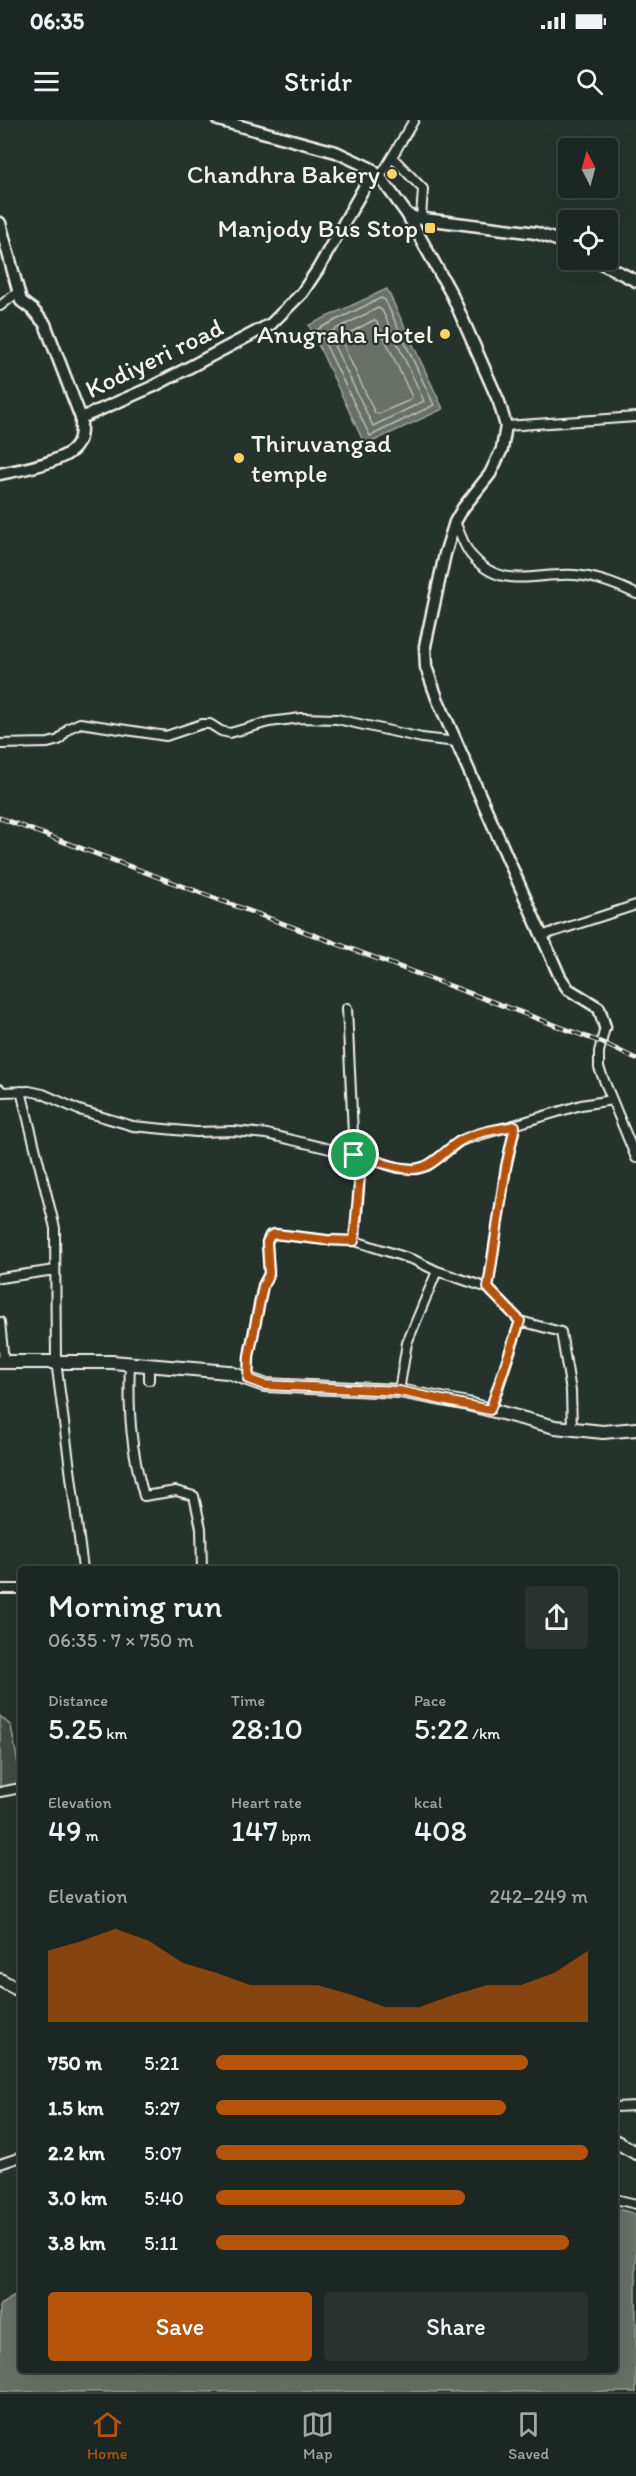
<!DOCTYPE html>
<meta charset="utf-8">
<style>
body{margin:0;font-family:Itim,sans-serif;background:#29322f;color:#f1f3f6;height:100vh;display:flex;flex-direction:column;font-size:22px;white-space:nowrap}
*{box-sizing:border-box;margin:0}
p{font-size:20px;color:#a0a5a5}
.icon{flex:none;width:33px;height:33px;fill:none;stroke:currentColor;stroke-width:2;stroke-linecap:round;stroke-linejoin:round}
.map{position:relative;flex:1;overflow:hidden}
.details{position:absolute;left:18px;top:1446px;width:600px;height:807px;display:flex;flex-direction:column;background:#1c2622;border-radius:6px;box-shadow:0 6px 24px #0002,0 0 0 2px #3a4340}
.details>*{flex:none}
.needle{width:39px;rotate:354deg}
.tools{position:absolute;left:558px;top:18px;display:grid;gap:12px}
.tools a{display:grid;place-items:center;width:60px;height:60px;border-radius:6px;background:#1c2622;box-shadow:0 6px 24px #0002,0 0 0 2px #3a4340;font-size:30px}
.pin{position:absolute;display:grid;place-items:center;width:51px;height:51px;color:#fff;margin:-26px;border:3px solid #fff;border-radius:50%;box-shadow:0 2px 6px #0007}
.round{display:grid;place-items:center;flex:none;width:63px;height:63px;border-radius:6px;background:#29322f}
.head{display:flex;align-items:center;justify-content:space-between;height:102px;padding:0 30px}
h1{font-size:33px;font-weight:600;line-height:45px}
.metrics{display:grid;grid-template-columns:repeat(3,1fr);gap:9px;height:102px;padding:6px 30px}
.metrics div{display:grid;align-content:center}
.metrics b{font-size:30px;font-weight:600}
.metrics small{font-size:16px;font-weight:400}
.metrics p{font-size:16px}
.chart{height:168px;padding:12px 30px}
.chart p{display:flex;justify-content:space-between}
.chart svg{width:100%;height:108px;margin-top:6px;fill:#b45309;opacity:.7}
.cta{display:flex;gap:12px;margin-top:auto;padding:12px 30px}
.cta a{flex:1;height:69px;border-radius:6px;background:#b45309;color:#fff;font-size:24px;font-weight:600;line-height:69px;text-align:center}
.cta a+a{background:#29322f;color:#f1f3f6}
ul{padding:0 30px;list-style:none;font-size:20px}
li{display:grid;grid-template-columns:96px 72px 1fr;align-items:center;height:45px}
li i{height:15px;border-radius:8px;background:#b45309}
.status{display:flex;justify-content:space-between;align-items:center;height:42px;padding:0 30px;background:#1c2622;direction:ltr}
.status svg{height:16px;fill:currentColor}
header{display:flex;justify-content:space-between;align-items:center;height:78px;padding:0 30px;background:#1c2622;font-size:27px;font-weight:600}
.tabs{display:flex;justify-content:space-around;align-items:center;height:84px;border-top:2px solid #3a4340;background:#1c2622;font-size:16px;color:#a0a5a5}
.tabs a{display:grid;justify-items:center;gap:3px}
.tabs .selected{color:#b45309}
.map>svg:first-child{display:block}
.green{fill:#414b45;stroke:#9a9e96;stroke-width:1.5}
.water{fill:#676f68;stroke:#9fa39b;stroke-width:1.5}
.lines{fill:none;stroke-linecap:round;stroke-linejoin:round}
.shore{stroke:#bcbdb5;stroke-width:1.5}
.street-casing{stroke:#f4f1e8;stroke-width:12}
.secondary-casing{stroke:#f4f1e8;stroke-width:15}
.primary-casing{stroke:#f4f1e8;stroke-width:16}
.street{stroke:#26332d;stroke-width:8}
.secondary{stroke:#26332d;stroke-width:10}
.primary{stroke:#26332d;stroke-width:12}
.rail-casing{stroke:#f4f1e8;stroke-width:5}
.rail{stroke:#26332d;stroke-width:3;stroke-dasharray:9;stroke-linecap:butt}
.route-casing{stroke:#fff;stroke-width:12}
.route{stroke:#b45309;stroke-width:8}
.poi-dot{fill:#ffd166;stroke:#26332d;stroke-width:2}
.labels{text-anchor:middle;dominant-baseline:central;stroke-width:4.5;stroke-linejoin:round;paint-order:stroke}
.poi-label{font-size:26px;fill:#f4f1e8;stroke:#26332d;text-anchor:end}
.street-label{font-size:26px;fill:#f4f1e8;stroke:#26332d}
</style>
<div class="status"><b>06:35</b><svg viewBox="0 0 49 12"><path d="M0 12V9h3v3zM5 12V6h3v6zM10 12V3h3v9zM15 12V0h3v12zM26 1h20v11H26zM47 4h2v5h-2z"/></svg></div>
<header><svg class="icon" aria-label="menu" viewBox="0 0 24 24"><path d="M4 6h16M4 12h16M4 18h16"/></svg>Stridr<svg class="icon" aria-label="search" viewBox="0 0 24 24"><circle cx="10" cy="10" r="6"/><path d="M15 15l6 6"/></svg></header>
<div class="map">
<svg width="636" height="2272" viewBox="0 0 636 2272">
<rect width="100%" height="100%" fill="#26332d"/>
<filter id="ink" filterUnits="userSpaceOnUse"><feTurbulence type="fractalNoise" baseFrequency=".0167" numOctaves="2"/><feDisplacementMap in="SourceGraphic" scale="12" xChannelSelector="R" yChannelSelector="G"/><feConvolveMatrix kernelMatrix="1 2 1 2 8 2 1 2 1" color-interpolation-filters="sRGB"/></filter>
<g filter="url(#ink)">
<path class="green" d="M0,1596L11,1606L20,1655L15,1666L0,1668Z"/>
<path class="water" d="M387,169L443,289L365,325L309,205Z
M615,2088L636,2094V2272H0V2185L21,2172V2250H615Z"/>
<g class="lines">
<path class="shore" d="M381,178L385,180L434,285L370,316L318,209Z
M378,188L382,190L424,281L373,306L328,213Z
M374,200L377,202L412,277L410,280L378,294L375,293L340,218Z"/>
<defs>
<path id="street" d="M392,37L423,69L421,98
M380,57L414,0
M0,186L18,172
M506,306L636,297
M455,402C460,412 464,427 471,435C502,472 536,452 575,455C597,457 616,464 636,474
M0,624L48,623L59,620L69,608L80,603L166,616L202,604H210L221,611L230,613L269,602L301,598L337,599L422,618L457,622
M541,816L636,785
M347,888L354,1035L360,1054L355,1121
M605,907L599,932V948L636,1038
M0,969L3,972L29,971L43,974L79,990L133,1006L196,1012L233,1011L267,1014L368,1038L398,1048L416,1049L427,1046L440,1037L460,1021L581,985L612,980
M21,971L55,1108L56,1241L83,1449
M0,1158L55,1150
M488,1168L506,1047L515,1007
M0,1202L4,1241
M130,1244C128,1292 131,1330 144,1376L176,1371L194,1376L201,1408L202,1449
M149,1245V1260
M248,1259L249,1236L263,1165L269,1154L267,1122L270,1115L275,1114L326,1120L355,1121L414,1140L437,1151L488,1168L520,1201L561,1212L571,1271L572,1310
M399,1271L407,1223L437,1151
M491,1290L520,1201
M0,1469H21
M0,1672L21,1668
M615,1987L636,1986
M0,2044L21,2037
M615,2079L636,2084"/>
<path id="secondary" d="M218,0L336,32L370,48L380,57L407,94L416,98L536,113L568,124
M407,94L452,175L499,282L506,306L502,329L490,354L463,388L455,402L445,434L425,526L426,547L437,578L560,857L568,869L599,888L605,907
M0,103L21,181L33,190L45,204L81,298L152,267L271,204L302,173L318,149L366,64L370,48
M595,140L636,161
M0,354C19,350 66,342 76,326C82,318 81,308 81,298"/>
<path id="primary" d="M0,1242H112L228,1252L264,1265L399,1271L468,1284L555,1307L603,1312L636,1309
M0,1860L21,1871
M615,2021L636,2033"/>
</defs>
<use href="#street" class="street-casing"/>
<use href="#secondary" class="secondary-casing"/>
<use href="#primary" class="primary-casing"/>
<use href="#street" class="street"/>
<use href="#secondary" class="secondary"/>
<use href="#primary" class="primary"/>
<defs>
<path id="rail" d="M0,698L603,923L636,939"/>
</defs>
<use href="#rail" class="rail-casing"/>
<use href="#rail" class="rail"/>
</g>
</g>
<g class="lines" filter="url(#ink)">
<defs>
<path id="route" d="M515,1006L506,1047L488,1168L520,1201L490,1290L399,1271L264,1265L248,1259L249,1236L263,1166L269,1154L267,1122L270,1116L275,1114L326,1120L354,1121L360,1054L354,1035C374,1039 393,1049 413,1049C434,1048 444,1030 460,1021C476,1012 497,1009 515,1006Z"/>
</defs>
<use href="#route" class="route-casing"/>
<use href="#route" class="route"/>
</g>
<g class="poi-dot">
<circle cx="392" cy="54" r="6"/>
<rect x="424" y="102" width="12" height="12" rx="3"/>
<circle cx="445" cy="214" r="6"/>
<circle cx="239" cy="338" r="6"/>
</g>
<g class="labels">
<g class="poi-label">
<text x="380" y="54">Chandhra Bakery</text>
<text x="418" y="108">Manjody Bus Stop</text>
<text x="433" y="214">Anugraha Hotel</text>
<text x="251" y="323" text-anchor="start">Thiruvangad<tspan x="251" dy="30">temple</tspan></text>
</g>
<g class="street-label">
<text transform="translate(154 238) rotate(-26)">Kodiyeri road</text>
</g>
</g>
</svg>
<div class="tools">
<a><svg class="needle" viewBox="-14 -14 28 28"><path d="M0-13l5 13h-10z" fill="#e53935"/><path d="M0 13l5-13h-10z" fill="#a0a5a5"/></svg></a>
<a><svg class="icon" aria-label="locate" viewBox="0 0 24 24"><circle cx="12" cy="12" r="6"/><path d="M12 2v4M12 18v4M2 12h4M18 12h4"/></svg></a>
</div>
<div class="pin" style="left:354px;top:1035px;background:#1e9e55"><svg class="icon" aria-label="arrive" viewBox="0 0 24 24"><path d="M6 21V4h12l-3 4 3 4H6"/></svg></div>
<section class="details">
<div class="head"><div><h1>Morning run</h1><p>06:35 · 7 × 750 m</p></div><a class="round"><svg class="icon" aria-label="share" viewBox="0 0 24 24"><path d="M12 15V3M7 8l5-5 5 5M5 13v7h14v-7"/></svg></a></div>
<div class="metrics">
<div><p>Distance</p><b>5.25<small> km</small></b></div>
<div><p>Time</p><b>28:10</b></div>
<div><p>Pace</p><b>5:22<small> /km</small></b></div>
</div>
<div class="metrics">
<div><p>Elevation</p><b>49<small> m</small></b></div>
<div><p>Heart rate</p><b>147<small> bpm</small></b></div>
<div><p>kcal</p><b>408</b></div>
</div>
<div class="chart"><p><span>Elevation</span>242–249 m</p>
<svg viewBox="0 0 160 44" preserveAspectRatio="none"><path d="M0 44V15L10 11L20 6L30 11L40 20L50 24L60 29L70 29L80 29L90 33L100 38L110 38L120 33L130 29L140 29L150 24L160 15V44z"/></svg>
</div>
<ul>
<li><b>750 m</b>5:21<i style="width:84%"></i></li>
<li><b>1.5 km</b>5:27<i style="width:78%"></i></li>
<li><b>2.2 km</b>5:07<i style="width:100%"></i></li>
<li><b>3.0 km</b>5:40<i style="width:67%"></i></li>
<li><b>3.8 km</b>5:11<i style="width:95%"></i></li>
</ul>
<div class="cta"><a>Save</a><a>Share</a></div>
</section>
</div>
<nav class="tabs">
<a class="selected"><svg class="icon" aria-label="home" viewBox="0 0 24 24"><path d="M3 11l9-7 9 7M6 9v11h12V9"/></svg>Home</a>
<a><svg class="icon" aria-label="map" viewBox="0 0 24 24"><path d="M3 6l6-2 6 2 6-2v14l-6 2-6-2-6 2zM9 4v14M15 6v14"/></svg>Map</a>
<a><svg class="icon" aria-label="saved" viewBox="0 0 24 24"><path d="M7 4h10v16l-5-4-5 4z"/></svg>Saved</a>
</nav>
